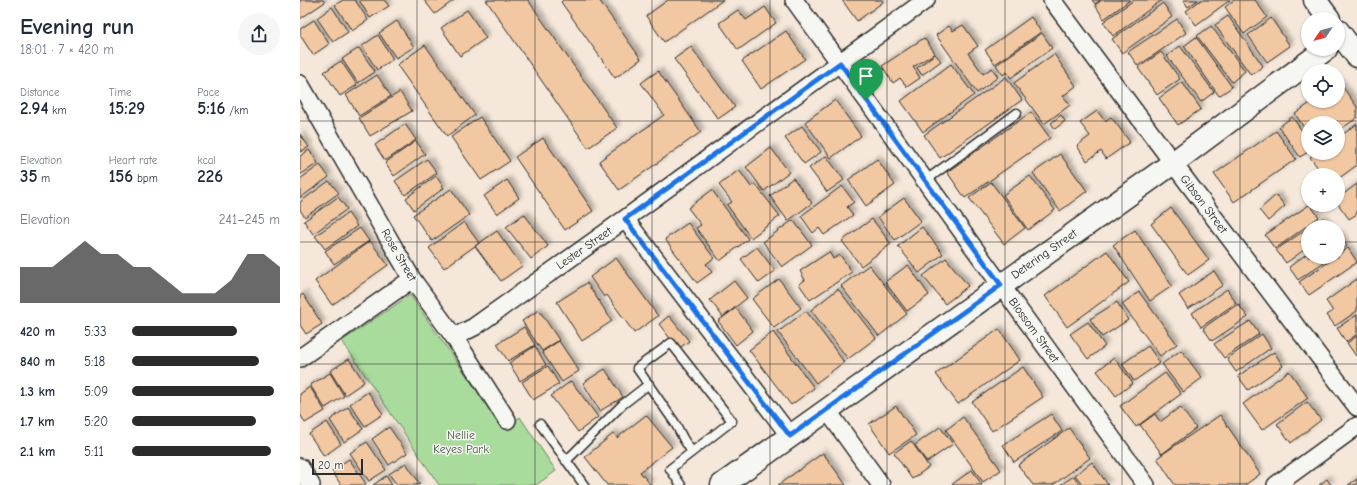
<!DOCTYPE html>
<meta charset="utf-8">
<style>
body{margin:0;font-family:"Comic Neue",sans-serif;background:#f6f6f7;color:#1f2937;height:100vh;display:flex;flex-direction:column;font-size:15px;white-space:nowrap}
*{box-sizing:border-box;margin:0}
p{font-size:13px;color:#747a83}
.icon{flex:none;width:22px;height:22px;fill:none;stroke:currentColor;stroke-width:2;stroke-linecap:round;stroke-linejoin:round}
.map{position:relative;flex:1;overflow:hidden}
.panel{display:flex;flex-direction:column;background:#fff;width:300px}
.panel>*{flex:none}
.needle{width:26px;rotate:235deg}
.buttons{position:absolute;left:1001px;top:12px;display:grid;gap:8px}
.buttons a{display:grid;place-items:center;width:44px;height:44px;border-radius:50%;background:#fff;box-shadow:0 1px 3px #0004;font-size:20px}
.scale{position:absolute;left:12px;bottom:10px;width:51px;box-sizing:border-box;padding-left:4px;border:2px solid #2b2b2b;border-top:0;font-size:11px;line-height:14px;white-space:nowrap;color:#2b2b2b;-webkit-text-stroke:3px #f6f6f2;paint-order:stroke}
.pin{position:absolute;display:grid;place-items:center;width:34px;height:34px;color:#fff;margin:-41px -17px;border-radius:50% 50% 50% 0;rotate:-45deg;box-shadow:0 0 4px #0007}
.pin .icon{rotate:45deg}
.round{display:grid;place-items:center;flex:none;width:42px;height:42px;border-radius:21px;background:#f6f6f7}
.summary{display:flex;align-items:center;justify-content:space-between;height:68px;padding:0 20px}
h1{font-size:22px;font-weight:800;line-height:30px}
.figures{display:grid;grid-template-columns:repeat(3,1fr);gap:6px;height:68px;padding:4px 20px}
.figures div{display:grid;align-content:center}
.figures b{font-size:17px;font-weight:800}
.figures small{font-size:11px;font-weight:400}
.figures p{font-size:11px}
.chart{height:112px;padding:8px 20px}
.chart p{display:flex;justify-content:space-between}
.chart svg{width:100%;height:72px;margin-top:4px;fill:#2b2b2b;opacity:.7}
ul{padding:0 20px;list-style:none;font-size:13px}
li{display:grid;grid-template-columns:64px 48px 1fr;align-items:center;height:30px}
li i{height:10px;border-radius:5px;background:#2b2b2b}
main{display:flex;flex:1;min-height:0}
.map>svg:first-child{display:block}
.green{fill:#a8db9c;stroke:#6a8364}
.building{fill:#f2c8a2;stroke:#2b2b2b;filter:url(#shadow)}
.lines{fill:none;stroke-linecap:round;stroke-linejoin:round}
.lane-casing{stroke:#2b2b2b;stroke-width:11}
.street-casing{stroke:#2b2b2b;stroke-width:20}
.secondary-casing{stroke:#2b2b2b;stroke-width:25}
.lane{stroke:#f6f6f2;stroke-width:8}
.street{stroke:#f6f6f2;stroke-width:17}
.secondary{stroke:#f6f6f2;stroke-width:22}
.route-casing{stroke:#fff;stroke-width:8}
.route{stroke:#1a73e8;stroke-width:5}
.grid{fill:none;stroke:#2b2b2b;stroke-width:1;stroke-opacity:0.55}
.labels{text-anchor:middle;dominant-baseline:central;stroke-width:3;stroke-linejoin:round;paint-order:stroke}
.street-label{font-size:12px;fill:#2b2b2b;stroke:#f6f6f2}
.park-label{font-size:12px;fill:#4a5747;stroke:#f6f6f2}
</style>
<main>
<section class="panel">
<div class="summary"><div><h1>Evening run</h1><p>18:01 · 7 × 420 m</p></div><a class="round"><svg class="icon" aria-label="share" viewBox="0 0 24 24"><path d="M12 15V3M7 8l5-5 5 5M5 13v7h14v-7"/></svg></a></div>
<div class="figures">
<div><p>Distance</p><b>2.94<small> km</small></b></div>
<div><p>Time</p><b>15:29</b></div>
<div><p>Pace</p><b>5:16<small> /km</small></b></div>
</div>
<div class="figures">
<div><p>Elevation</p><b>35<small> m</small></b></div>
<div><p>Heart rate</p><b>156<small> bpm</small></b></div>
<div><p>kcal</p><b>226</b></div>
</div>
<div class="chart"><p><span>Elevation</span>241–245 m</p>
<svg viewBox="0 0 160 44" preserveAspectRatio="none"><path d="M0 44V22L10 22L20 22L30 14L40 6L50 14L60 14L70 22L80 22L90 30L100 38L110 38L120 38L130 30L140 14L150 14L160 22V44z"/></svg>
</div>
<ul>
<li><b>420 m</b>5:33<i style="width:71%"></i></li>
<li><b>840 m</b>5:18<i style="width:86%"></i></li>
<li><b>1.3 km</b>5:09<i style="width:96%"></i></li>
<li><b>1.7 km</b>5:20<i style="width:84%"></i></li>
<li><b>2.1 km</b>5:11<i style="width:94%"></i></li>
</ul>
</section>
<div class="map">
<svg width="1057" height="485" viewBox="0 0 1057 485">
<defs>
<filter id="shadow"><feDropShadow dx="3.5" dy="-3.5" stdDeviation="2" flood-color="#0004"/></filter>
</defs>
<rect width="100%" height="100%" fill="#f5e8da"/>
<filter id="ink" filterUnits="userSpaceOnUse"><feTurbulence type="fractalNoise" baseFrequency=".025" numOctaves="2"/><feDisplacementMap in="SourceGraphic" scale="8" xChannelSelector="R" yChannelSelector="G"/><feConvolveMatrix kernelMatrix="1 2 1 2 8 2 1 2 1" color-interpolation-filters="sRGB"/></filter>
<g filter="url(#ink)">
<path class="green" d="M110,295L204,429L220,417L256,471L236,485H139L42,341Z"/>
<path class="building" d="M0,0H23L25,2L0,19Z
M43,0H55L68,20L52,31L35,5Z
M59,0H84L89,6L70,18Z
M124,0H154L135,14Z
M186,0H228L317,128L288,148Z
M263,0H299L341,59L315,78L261,2Z
M368,0H423L364,42L346,16Z
M542,0H582L583,2L557,21Z
M792,0H800L795,4Z
M802,0H830L804,19L795,5Z
M834,0H862L813,36L803,22Z
M883,0H898L888,7Z
M901,0H930L896,25L886,11Z
M934,0H955L967,17L944,34L925,7Z
M863,3L872,17L822,53L812,39Z
M32,7L48,32L33,42L17,18Z
M465,7L476,23L438,50L419,23L438,10L446,20Z
M167,10L186,38L160,56L141,28Z
M928,16L963,66L951,75L915,25Z
M731,17L741,32L695,64L685,50Z
M971,18L990,46L967,62L948,35Z
M877,19L886,33L838,66L828,52Z
M14,20L29,44L13,55L0,35V29Z
M97,21L114,47L96,58L79,33Z
M663,25L678,46L668,53L683,74L692,68L698,77L677,93L636,35L649,26L653,31Z
M911,26L945,71L932,82L897,36Z
M486,31L505,59L461,89L442,61Z
M742,33L752,48L711,78L707,72L703,75L696,65Z
M78,35L93,59L77,70L62,46Z
M896,37L932,87L919,96L884,46Z
M624,38L635,53L613,67L620,78L607,87L600,78L593,83L582,66Z
M125,45L175,115L147,136L97,65Z
M880,46L914,92L901,102L867,56Z
M391,47L435,107L418,119L374,59Z
M59,48L75,72L58,83L42,59Z
M861,52L880,79L857,95L838,68Z
M635,54L641,61L622,75L617,68Z
M754,54L776,86L763,96L770,105L744,124L714,83Z
M41,61L57,85L40,96L24,72Z
M651,64L674,95L623,132L601,101Z
M358,71L401,132L319,190L299,161L364,115L341,83Z
M77,75L91,96L59,116L46,95Z
M706,77L722,100L640,158L624,135Z
M882,82L901,109L878,125L859,98Z
M1039,82L1057,107V118L1038,131V123H1008V133L995,114L1013,101H1038V83Z
M100,92L112,111L70,136L59,118Z
M535,100L561,136L531,158L505,122Z
M797,111L805,121L811,117L830,142L806,159L801,151L787,161L777,146L790,136L780,123Z
M731,112L750,138L665,198L647,172Z
M761,115L765,121L755,129L751,123Z
M180,117L210,161L181,180L151,137Z
M992,117L1008,139V152L1000,157L979,127Z
M105,124L116,140L85,161L75,145Z
M1057,124V165L1038,179V175H1023L1010,157L1015,153H1038V138Z
M502,126L521,152L504,164L485,138Z
M976,131L996,159L934,202L914,174Z
M0,134L9,147L0,152Z
M243,138L293,211L265,230L215,157Z
M116,141L125,154L94,176L85,163Z
M471,148L489,172L464,191L446,167Z
M9,150L18,163L0,175V156Z
M760,154L787,191L760,211L733,173Z
M526,156L544,180L527,192L509,168Z
M127,159L137,173L105,195L95,181Z
M577,159L595,185L566,206L548,180Z
M20,165L29,177L0,198V179Z
M439,170L451,187L455,184L480,216L451,238L427,205L432,202L419,185Z
M136,176L144,188L114,210L106,198Z
M730,176L755,210L728,230L703,195Z
M493,178L512,203L488,221L470,196Z
M207,180L219,198L197,214L184,196Z
M29,181L39,193L5,217L0,210V202Z
M691,182L725,228L704,244L669,198Z
M1057,184V214L1049,219L1038,204V198Z
M542,186L554,202L547,207L553,215L524,235L519,228L513,233L501,216Z
M151,189L169,215L132,241L113,215Z
M412,190L448,239L420,261L396,228L401,225L388,208Z
M976,195L985,206L968,221L959,210Z
M38,197L47,209L13,234L4,221Z
M604,198L621,221L595,240L578,217Z
M1009,205H1010L1019,217L975,249L965,235Z
M871,208L909,260L888,275L851,224Z
M48,213L57,226L25,249L15,236Z
M224,214L248,246L231,259L206,227Z
M1023,218L1029,227H1009Z
M572,219L591,244L561,266L542,241Z
M493,220L512,245L482,267L463,242Z
M164,222L179,243L144,268L129,248Z
M388,223L414,258L406,264L412,272L397,283L365,239Z
M622,227L643,254L619,273L598,246Z
M60,228L69,241L34,264L25,251Z
M1008,228V247L986,263L976,250Z
M835,230L872,286L850,301L813,245Z
M197,231L222,266L201,281L175,246Z
M1038,233L1047,246L1038,252Z
M70,241L88,265L32,305L15,281Z
M457,247L475,271L459,283L441,259Z
M1048,248L1057,262L1009,295L999,282L1036,257H1038V255Z
M807,251L829,282L767,327L745,296Z
M529,252L533,259L540,255L552,272L510,300L499,284L505,280L500,271Z
M1008,253V257H1031L998,280L989,267Z
M316,258L358,316L334,333L307,295L304,297L290,277Z
M646,258L668,286L645,304L623,276Z
M569,265L607,314L579,336L541,286Z
M608,265L629,295L607,311L585,282Z
M914,271L923,285L888,309L879,295Z
M479,279L501,308L474,328L452,299Z
M1057,279V311L1035,326L1027,315L1033,311L1026,301Z
M434,281L447,298L423,317L410,300Z
M287,283L312,321L282,341L257,302Z
M538,289L576,338L548,359L511,310Z
M927,289L936,303L901,327L892,313Z
M839,292L877,344L860,356L822,304Z
M3,294L22,324L6,334L0,325V296Z
M817,302L828,320L802,337L790,319Z
M938,304L948,317L912,341L903,328Z
M436,308L453,331L436,345L418,321Z
M239,310L259,340L242,351L222,321Z
M506,311L544,362L516,383L478,332Z
M1057,315V334L1046,342L1037,328Z
M369,316L389,341L378,349L359,324Z
M950,321L959,334L924,358L914,344Z
M788,322L805,346L788,359L770,334Z
M224,327L235,345L208,361L197,344Z
M699,329L720,360L658,404L636,374Z
M473,332L514,388L491,405L449,350Z
M962,334L971,348L936,372L927,359Z
M1057,336V356H1056L1047,343Z
M259,341L279,371L262,382L242,352Z
M235,346L246,365L220,381L209,363Z
M848,346L860,363L834,381L822,364Z
M881,350L902,378L883,392L862,364Z
M974,352L983,366L948,390L938,376Z
M814,358L833,383L816,396L797,371Z
M49,359L64,382L45,395L30,371Z
M248,366L259,384L233,400L222,382Z
M723,367L743,397L692,431L672,402Z
M305,369L323,397L300,411L283,383Z
M989,371L1008,398L962,430L943,404Z
M30,373L44,396L25,408L10,385Z
M865,373L881,394L836,427L820,406Z
M271,381L298,417L278,432L251,396Z
M10,387L25,411L5,423L0,414V394Z
M68,392L83,414L65,426L50,404Z
M1007,402L1021,420L991,443L977,424Z
M596,406L616,435L589,453L569,424Z
M48,407L63,429L44,442L30,420Z
M880,407L896,428L862,454L840,425L855,414L860,422Z
M751,414L762,431L714,462L703,445Z
M346,415L372,447L340,472L351,485H307L285,457L314,433L317,438Z
M920,415L960,474L945,485H875L857,458Z
M663,417L701,470L683,482L646,430Z
M27,422L41,444L24,456L9,434Z
M89,427L107,453L89,465L72,439Z
M640,427L653,444L627,462L615,445Z
M769,428L790,458L753,485H733L718,465Z
M611,441L629,467L612,479L594,453Z
M67,442L86,470L69,481L50,453Z
M523,453L546,485H478Z
M49,459L66,484L64,485H41L32,471Z
M792,462L808,485H783L775,475Z
M106,463L120,484L118,485H97L89,474Z
M672,470L682,485H651Z
M86,476L92,485H73Z
M774,476L780,485H760Z
M1027,479L1031,485H1019Z
M1057,479V485H1048Z"/>
<g class="lines">
<defs>
<path id="lane" d="M625,181L717,113
M240,424L284,485
M266,461L322,405L349,384
M381,485L370,469L432,421L371,343L337,368L375,423L384,440L392,452"/>
<path id="street" d="M494,0L846,485
M752,0L873,163L1057,407
M0,84L112,279L154,337L207,420
M325,219L490,436
M154,337L174,327L325,219L626,0
M0,358L112,279
M527,410L581,485
M0,467L11,485
M976,485L1057,426"/>
<path id="secondary" d="M1015,0L1029,19
M1038,31L1057,56
M422,485L873,163L1026,49"/>
</defs>
<use href="#lane" class="lane-casing"/>
<use href="#street" class="street-casing"/>
<use href="#secondary" class="secondary-casing"/>
<use href="#lane" class="lane"/>
<use href="#street" class="street"/>
<use href="#secondary" class="secondary"/>
</g>
</g>
<g class="lines" filter="url(#ink)">
<defs>
<path id="route" d="M540,63L701,285L490,436L325,219Z"/>
</defs>
<use href="#route" class="route-casing"/>
<use href="#route" class="route"/>
</g>
<path class="grid" d="M117,0V485M235,0V485M352,0V485M470,0V485M587,0V485M705,0V485M822,0V485M940,0V485M0,121H1057M0,242H1008M1038,242H1057M0,364H1057"/>
<g class="labels">
<g class="street-label">
<text transform="translate(904 204) rotate(53)">Gibson Street</text>
<text transform="translate(284 248) rotate(-35)">Lester Street</text>
<text transform="translate(744 254) rotate(-35)">Detering Street</text>
<text transform="translate(99 255) rotate(60)">Rose Street</text>
<text transform="translate(734 330) rotate(54)">Blossom Street</text>
</g>
<g class="park-label">
<text x="161" y="435">Nellie<tspan x="161" dy="14">Keyes Park</tspan></text>
</g>
</g>
</svg>
<div class="buttons">
<a><svg class="needle" viewBox="-14 -14 28 28"><path d="M0-13l5 13h-10z" fill="#e53935"/><path d="M0 13l5-13h-10z" fill="#747a83"/></svg></a>
<a><svg class="icon" aria-label="locate" viewBox="0 0 24 24"><circle cx="12" cy="12" r="6"/><path d="M12 2v4M12 18v4M2 12h4M18 12h4"/></svg></a>
<a><svg class="icon" aria-label="layers" viewBox="0 0 24 24"><path d="M12 4l9 5-9 5-9-5zM3 14l9 5 9-5"/></svg></a>
<a>+</a>
<a>−</a>
</div>
<div class="scale">20 m</div>
<div class="pin" style="left:566px;top:100px;background:#1e9e55"><svg class="icon" aria-label="arrive" viewBox="0 0 24 24"><path d="M6 21V4h12l-3 4 3 4H6"/></svg></div>
</div>
</main>
